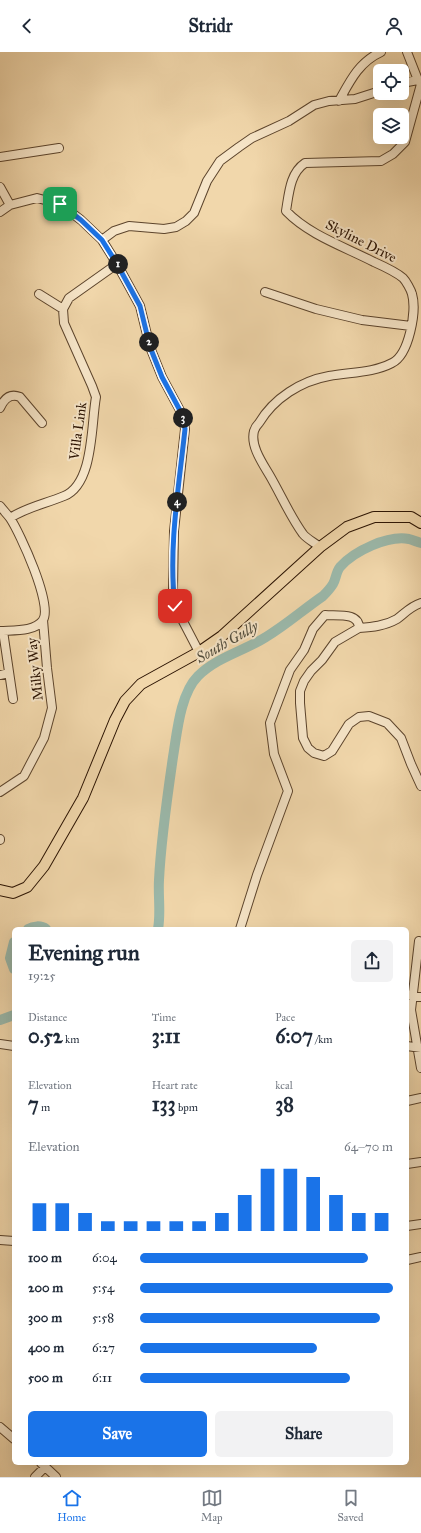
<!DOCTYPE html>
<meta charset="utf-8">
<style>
body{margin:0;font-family:"IM FELL Great Primer",serif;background:#f2f2f3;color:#1f2937;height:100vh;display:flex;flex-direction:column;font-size:15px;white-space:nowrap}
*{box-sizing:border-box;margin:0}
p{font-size:13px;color:#747a83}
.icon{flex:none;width:22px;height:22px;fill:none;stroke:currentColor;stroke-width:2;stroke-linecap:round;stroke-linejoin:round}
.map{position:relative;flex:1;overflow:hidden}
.drawer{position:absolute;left:12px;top:875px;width:397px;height:538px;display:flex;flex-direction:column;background:#fff;border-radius:6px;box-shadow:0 4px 16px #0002}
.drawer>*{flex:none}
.tools{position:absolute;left:373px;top:12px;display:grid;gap:8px}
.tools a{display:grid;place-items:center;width:36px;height:36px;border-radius:6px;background:#fff;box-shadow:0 4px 16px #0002;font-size:20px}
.pin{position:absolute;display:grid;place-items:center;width:34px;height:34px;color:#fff;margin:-17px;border-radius:8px;box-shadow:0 2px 6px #0006}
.km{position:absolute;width:20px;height:20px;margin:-10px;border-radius:50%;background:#222;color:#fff;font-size:11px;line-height:20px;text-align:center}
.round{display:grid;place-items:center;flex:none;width:42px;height:42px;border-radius:6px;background:#f2f2f3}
.overview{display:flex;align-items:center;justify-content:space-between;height:68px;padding:0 16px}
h1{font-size:22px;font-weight:700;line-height:30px}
.metrics{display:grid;grid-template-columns:repeat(3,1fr);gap:6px;height:68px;padding:4px 16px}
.metrics div{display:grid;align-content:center}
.metrics b{font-size:20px;font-weight:700}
.metrics small{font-size:11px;font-weight:400}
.metrics p{font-size:11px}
.chart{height:112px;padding:8px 16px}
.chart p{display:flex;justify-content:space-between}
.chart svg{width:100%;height:72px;margin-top:4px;stroke:#1a73e8;stroke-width:6}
.primary-button{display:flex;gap:8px;margin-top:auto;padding:8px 16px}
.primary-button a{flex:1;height:46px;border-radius:6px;background:#1a73e8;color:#fff;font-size:16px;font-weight:700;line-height:46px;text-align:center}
.primary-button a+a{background:#f2f2f3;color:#1f2937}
ul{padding:0 16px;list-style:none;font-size:13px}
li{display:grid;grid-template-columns:64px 48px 1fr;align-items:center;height:30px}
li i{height:10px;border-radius:5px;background:#1a73e8}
header{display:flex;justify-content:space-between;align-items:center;height:52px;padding:0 16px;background:#fff;font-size:18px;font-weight:700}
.tabs{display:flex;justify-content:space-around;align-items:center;height:56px;border-top:1px solid #e0e1e3;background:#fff;font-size:11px;color:#747a83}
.tabs a{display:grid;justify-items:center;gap:2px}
.tabs .on{color:#1a73e8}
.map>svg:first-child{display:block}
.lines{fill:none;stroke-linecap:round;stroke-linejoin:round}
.river{stroke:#9bb9ab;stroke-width:10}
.minor-casing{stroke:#5c442c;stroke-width:10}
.major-casing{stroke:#2b1302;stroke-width:12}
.minor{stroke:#f6e5c8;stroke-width:8}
.major{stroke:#f1d7ab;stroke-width:10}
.route-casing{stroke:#fff;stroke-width:8}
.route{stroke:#1a73e8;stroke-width:5}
.labels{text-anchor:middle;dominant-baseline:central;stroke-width:4;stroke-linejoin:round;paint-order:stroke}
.street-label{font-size:14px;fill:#2b1302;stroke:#f6e5c8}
.water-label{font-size:15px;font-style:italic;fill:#524d3d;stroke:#f6e5c8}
</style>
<header><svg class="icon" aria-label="back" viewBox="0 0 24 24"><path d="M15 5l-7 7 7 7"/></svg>Stridr<svg class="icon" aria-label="person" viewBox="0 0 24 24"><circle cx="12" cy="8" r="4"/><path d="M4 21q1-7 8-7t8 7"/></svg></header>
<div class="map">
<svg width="421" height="1425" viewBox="0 0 421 1425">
<rect width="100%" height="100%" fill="#f1d7ab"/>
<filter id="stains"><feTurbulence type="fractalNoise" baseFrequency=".005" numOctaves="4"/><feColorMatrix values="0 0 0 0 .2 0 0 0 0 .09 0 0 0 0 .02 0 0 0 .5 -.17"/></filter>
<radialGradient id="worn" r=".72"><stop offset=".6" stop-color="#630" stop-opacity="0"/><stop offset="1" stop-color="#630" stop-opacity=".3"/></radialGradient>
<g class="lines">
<path class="river" d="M28,877C33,874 41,873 46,877
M158,877C161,861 158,845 159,828C161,787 167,746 173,705C177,681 180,642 198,624C217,605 244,599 266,585C286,573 304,557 323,544C327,540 330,537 333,532C336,527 336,520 340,515C354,499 388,483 409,487C413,488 417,490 421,491
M14,890L10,906L14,917
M0,968L14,963"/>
<defs>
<path id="minor" d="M407,0L418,28L421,32
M402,31L418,28
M339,49C350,29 359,10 381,0
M0,105L59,96
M0,135L10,153
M0,160L10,153L37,146L60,152L81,168L102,188L117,212L140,254L150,295L162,325L183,364L185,377L174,479L173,538L175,554L199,600
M102,188L114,179L129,174L164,177L176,175L186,169L194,161L207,129L220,109L239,95L252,86L289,69L314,53L329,49L355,47L380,39
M265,240L316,257L362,268L411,274
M39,242L63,257
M0,356C4,347 10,341 20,345L42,371
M0,454C3,458 7,462 10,466C20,481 53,553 43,568C35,580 13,578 0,579
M10,466C27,455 45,452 64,444C94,432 91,372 96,345L92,334L64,271L63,257L69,246L117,212
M320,495C315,491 307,487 303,482C290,464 281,443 270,424C263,412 250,394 254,379C255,376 257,373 259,371C274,346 301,329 329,324C350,320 373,321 392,311C409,303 417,259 412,242C411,238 406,229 403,226C396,220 383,214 374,210C345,195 309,183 286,159C289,141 290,121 305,111L381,109L393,102L405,90L421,32
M359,576C372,575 385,574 397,567C405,561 411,554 421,551
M3,579L13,647
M0,623L9,621
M0,740L24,724L44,686L52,656L47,616L43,568
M0,787V788
M240,877L257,823L288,739L274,702L270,671L290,618L304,598L313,577L325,563C337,564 359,560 359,576L335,590L322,608L311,619L304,629L300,639V651L303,686L308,696L314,701L324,704L332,699L349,672L359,665L369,664L387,671L401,686L411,712L421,734
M419,889L411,958L421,1016
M407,942L413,945H421
M0,992L14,994
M407,994L421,996
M407,1049L421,1046
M407,1112L421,1110
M407,1174L421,1172
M0,1188L14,1189
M407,1208L421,1205
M0,1375L14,1387
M41,1411L56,1425
M35,1425L45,1415"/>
<path id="major" d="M0,838L13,841L27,835L44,814L83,746L115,668L125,649L141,632L199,600L222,584L320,495L347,475L374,465H411L421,471"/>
</defs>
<use href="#minor" class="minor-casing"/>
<use href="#major" class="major-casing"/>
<use href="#minor" class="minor"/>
<use href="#major" class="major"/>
</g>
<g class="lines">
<defs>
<path id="route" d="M60,152L81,168L102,188L117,212L140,254L150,295L162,325L183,364L185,377C179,434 168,497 175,554"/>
</defs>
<use href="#route" class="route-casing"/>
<use href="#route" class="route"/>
</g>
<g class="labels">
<g class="street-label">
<text transform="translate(361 189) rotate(27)">Skyline Drive</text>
<text transform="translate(78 379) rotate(-82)">Villa Link</text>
<text transform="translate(35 617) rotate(-96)">Milky Way</text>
</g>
<g class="water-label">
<text transform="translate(227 590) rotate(-30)">South Gully</text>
</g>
</g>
<rect width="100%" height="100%" filter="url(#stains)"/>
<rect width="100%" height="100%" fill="url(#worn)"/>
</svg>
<div class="tools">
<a><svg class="icon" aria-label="locate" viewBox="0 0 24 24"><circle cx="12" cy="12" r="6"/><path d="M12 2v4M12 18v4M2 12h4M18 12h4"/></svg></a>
<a><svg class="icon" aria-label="layers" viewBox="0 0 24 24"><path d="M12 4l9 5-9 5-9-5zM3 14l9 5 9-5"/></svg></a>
</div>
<div class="pin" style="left:60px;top:152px;background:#1e9e55"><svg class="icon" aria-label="arrive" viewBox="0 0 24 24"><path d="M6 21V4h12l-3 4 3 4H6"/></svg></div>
<div class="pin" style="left:175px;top:554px;background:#d93025"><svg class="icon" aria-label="check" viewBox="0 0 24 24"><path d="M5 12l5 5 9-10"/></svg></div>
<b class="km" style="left:118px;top:212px">1</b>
<b class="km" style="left:149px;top:290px">2</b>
<b class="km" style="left:183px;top:366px">3</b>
<b class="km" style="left:177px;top:450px">4</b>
<section class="drawer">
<div class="overview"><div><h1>Evening run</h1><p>19:25</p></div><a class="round"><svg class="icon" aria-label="share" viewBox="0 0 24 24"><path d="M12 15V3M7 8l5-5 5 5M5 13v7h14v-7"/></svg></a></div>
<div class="metrics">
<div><p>Distance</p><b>0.52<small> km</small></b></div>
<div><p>Time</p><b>3:11</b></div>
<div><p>Pace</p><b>6:07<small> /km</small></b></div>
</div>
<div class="metrics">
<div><p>Elevation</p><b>7<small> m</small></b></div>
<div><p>Heart rate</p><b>133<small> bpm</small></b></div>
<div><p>kcal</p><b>38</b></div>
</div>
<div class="chart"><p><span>Elevation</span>64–70 m</p>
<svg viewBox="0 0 160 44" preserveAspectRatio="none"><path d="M5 44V27M15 44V27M25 44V33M35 44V38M45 44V38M55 44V38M65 44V38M75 44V38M85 44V33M95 44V22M105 44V6M115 44V6M125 44V11M135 44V22M145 44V33M155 44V33"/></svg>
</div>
<ul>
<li><b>100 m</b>6:04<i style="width:90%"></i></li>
<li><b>200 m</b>5:54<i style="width:100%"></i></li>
<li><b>300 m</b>5:58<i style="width:95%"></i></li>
<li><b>400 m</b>6:27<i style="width:70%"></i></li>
<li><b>500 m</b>6:11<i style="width:83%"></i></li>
</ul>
<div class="primary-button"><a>Save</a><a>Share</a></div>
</section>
</div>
<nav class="tabs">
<a class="on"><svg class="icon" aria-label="home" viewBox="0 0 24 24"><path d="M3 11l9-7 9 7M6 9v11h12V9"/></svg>Home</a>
<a><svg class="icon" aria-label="map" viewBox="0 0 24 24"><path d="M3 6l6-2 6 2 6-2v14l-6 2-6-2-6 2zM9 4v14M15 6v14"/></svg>Map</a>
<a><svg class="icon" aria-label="saved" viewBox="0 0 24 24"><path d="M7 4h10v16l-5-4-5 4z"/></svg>Saved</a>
</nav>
